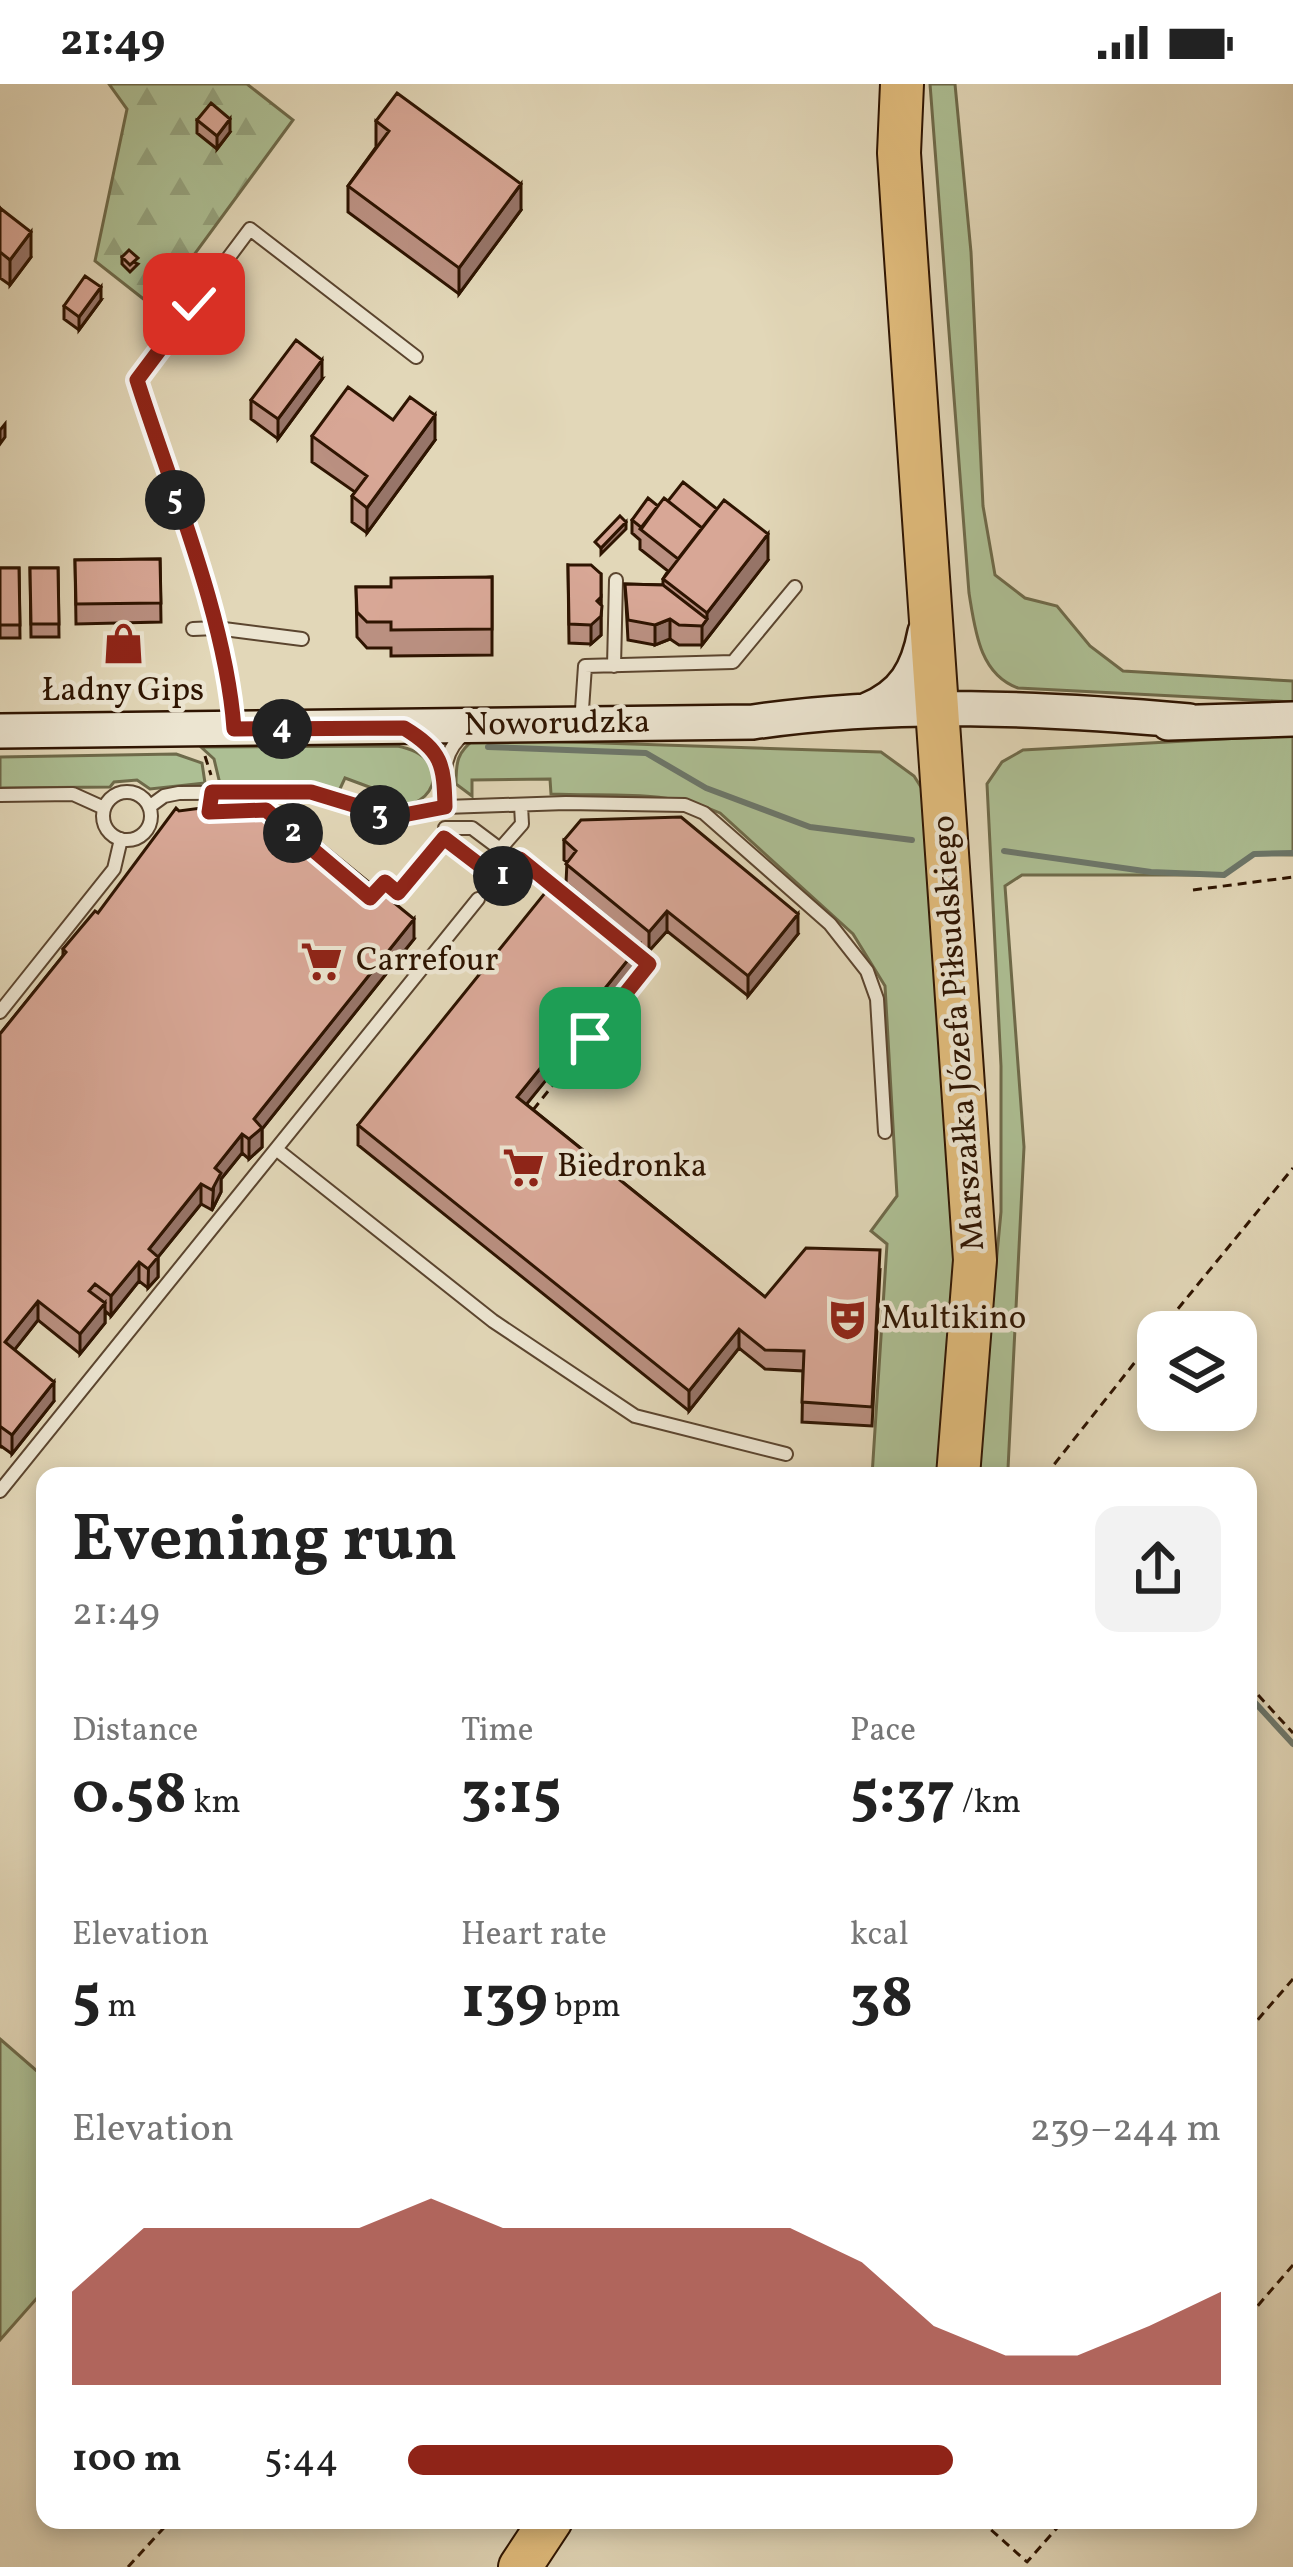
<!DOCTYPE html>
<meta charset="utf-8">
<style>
body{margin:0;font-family:Vollkorn,serif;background:#f2f2f2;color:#222;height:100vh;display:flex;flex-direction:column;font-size:45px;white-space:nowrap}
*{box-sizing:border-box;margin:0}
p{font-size:39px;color:#767676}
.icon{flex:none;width:66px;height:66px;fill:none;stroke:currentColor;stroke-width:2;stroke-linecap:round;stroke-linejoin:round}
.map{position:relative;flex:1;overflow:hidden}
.details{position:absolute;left:36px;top:1383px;width:1221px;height:1062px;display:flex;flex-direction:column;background:#fff;border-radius:24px;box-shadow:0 6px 18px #0003}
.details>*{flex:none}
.tools{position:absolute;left:1137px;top:1227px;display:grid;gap:24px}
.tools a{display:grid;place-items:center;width:120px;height:120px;border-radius:24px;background:#fff;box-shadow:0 6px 18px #0003;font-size:60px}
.pin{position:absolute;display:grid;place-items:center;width:102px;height:102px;color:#fff;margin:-51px;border-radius:24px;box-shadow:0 6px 18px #0006}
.km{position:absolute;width:60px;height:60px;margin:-30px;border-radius:50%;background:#222;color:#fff;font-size:33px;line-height:60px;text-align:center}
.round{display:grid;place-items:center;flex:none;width:126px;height:126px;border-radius:24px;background:#f2f2f2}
.summary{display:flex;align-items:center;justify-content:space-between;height:204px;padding:0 36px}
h1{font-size:66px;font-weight:700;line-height:90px}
.stats{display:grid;grid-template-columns:repeat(3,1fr);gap:18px;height:204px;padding:12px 36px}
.stats div{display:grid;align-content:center}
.stats b{font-size:60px;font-weight:700}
.stats small{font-size:33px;font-weight:400}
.stats p{font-size:33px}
.chart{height:336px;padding:24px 36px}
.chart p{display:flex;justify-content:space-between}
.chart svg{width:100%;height:216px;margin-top:12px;fill:#8f2418;opacity:.7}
ul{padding:0 36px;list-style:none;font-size:39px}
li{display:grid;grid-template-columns:192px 144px 1fr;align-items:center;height:90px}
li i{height:30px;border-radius:15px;background:#8f2418}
.status{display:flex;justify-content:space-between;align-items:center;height:84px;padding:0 60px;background:#fff;direction:ltr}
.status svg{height:33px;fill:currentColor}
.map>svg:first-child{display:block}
.green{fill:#adbf94;stroke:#6e6a4a;stroke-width:3}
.forest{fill:url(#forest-firs);stroke:#6e6a4a;stroke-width:3}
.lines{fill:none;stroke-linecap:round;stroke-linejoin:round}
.stream{stroke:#6c776b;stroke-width:6}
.lane-casing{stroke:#5b452f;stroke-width:16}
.secondary-casing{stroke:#2e1401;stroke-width:38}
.highway-casing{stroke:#2e1401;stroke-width:46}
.path{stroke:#2e1401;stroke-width:3;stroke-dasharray:9 6;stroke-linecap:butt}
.lane{stroke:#ece5d1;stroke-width:12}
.secondary{stroke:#ece5d1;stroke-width:33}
.highway{stroke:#e1bc7c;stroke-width:42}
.wall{fill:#ba9081;stroke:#2e1401;stroke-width:3}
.shaded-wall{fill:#977569;stroke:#2e1401;stroke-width:3}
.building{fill:#d8a796;stroke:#2e1401;stroke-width:3}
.route-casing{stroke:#fff;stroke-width:24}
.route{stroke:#8f2418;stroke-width:15}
.labels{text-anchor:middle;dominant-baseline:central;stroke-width:9;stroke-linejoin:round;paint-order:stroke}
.poi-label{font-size:33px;fill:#2e1401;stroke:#ece5d1;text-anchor:start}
.street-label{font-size:33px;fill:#2e1401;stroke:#ece5d1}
</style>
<div class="status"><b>21:49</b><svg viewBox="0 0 49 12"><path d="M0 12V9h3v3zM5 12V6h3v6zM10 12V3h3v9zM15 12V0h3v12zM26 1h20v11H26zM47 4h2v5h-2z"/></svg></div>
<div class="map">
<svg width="1293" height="2483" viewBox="0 0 1293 2483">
<defs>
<pattern id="forest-firs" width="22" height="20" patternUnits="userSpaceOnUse" patternTransform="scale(3)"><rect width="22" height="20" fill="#adbf94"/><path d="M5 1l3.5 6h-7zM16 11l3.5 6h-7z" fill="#95a37e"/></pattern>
</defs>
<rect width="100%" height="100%" fill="#e2d7b8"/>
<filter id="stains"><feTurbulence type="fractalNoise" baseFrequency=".00167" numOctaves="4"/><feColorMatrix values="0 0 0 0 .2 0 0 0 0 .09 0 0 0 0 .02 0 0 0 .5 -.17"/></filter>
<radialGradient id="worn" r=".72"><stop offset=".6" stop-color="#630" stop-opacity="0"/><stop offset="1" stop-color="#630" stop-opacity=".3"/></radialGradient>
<path class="green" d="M930,0H955L971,168L983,422L995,491L1025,514L1057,522L1090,562L1123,587L1293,597V618L1018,604C979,590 975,545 969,509Z
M1293,651V771L1254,770L1224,791H1022L1005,802L1024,1063L1008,1385L1013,1392H976L1001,1128V982L987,700L1002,678L1023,666Z
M475,655L881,668L914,692L933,722L957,1226L945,1392H872L887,1160L871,1147L897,1112L885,902L853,850L720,729C668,705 607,713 551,710L550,695L472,696V712L456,700C456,678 457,668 475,655Z
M397,662C459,673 435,736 376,721L380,707L345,694L339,707L302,698L220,700L214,675L201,663Z
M176,670L202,679L205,699L150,705L137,696L114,698L110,703L0,704V673Z
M0,1955L45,1994V2205L0,2256Z"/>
<path class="forest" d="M109,0H247L293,36L155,224L95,177L127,25Z"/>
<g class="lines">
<path class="stream" d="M488,663L646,669L706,704L810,743L912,756
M1004,767L1151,788L1224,791L1254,770L1293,769
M1248,1611L1293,1660"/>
<defs>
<path id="lane" d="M193,545L216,544L231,608L234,644
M302,555L216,544L137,296L250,145L416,273
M614,582L616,496
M581,640L585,582L733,578L795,503
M413,649L435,668L444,683
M103 732a24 24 0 1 1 48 0a24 24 0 1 1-48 0Z
M0,711L73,710L104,724
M149,723L164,712L179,709L311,708L393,733L445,723C444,694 440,667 467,648
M445,723L566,719L685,721L704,729L830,840L867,887L877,915L885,1048
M445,744H472L500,765L522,740L521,721
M0,928L114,785L121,755
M276,1065L478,815
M0,1407L276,1065L493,1237L635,1332L786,1370"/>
<path id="secondary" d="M867,626C904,611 918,586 925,548
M1168,639L1293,635
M0,647L753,638C896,617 1045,624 1189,637"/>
<path id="highway" d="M902,0L899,69L904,145L975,1176L958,1392
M520,2483L551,2436"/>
</defs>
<use href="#lane" class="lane-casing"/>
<use href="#secondary" class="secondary-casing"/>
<use href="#highway" class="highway-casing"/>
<path class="path" d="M205,672L211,691
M454,761L499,796L520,775L552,800
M1193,806L1293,793
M376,808L385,798L398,809L438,762
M533,1026L649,881L638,871
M1159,1248L1293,1084
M1045,1392L1158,1249
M1248,1600L1293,1649
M1248,1947L1293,1895
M1248,2233L1293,2181
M980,2436L1027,2478L1064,2436
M128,2483L171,2436"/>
<use href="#lane" class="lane"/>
<use href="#secondary" class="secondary"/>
<use href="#highway" class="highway"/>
</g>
<path class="wall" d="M197,36L230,48L217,65L197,49Z
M376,37L521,126L459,210L348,128V102L376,63Z
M0,124L31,173L10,201L0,194Z
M122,173L138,180L130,188L122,180Z
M101,216L79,246L64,235V222Z
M322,295L278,355L251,335V316Z
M393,336L435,356L367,449L352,438V412L355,408L312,378V352Z
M658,422L768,476L702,561H679L670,555L655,561L628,556L625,500L663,501V495L668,487L640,465V456L632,449V436Z
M160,475L161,538L76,540L75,476Z
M568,481L601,490V551L591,560L569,559Z
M0,484H19L20,554H0Z
M30,484H58L59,553H31Z
M492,493V571L391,572V564H367L357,553L356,503H391Z
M564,756L798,850L748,912L667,847L649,867L566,799L567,778L564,776Z
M98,829L414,855L262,1045V1063L249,1075L242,1069L221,1095V1108L212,1126L201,1120L158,1173V1193L148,1204L139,1197L111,1232L105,1227V1239L80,1270L38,1236L14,1266L54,1317L12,1370L1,1362L0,1364V950L63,872V865Z
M640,880L526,1020L765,1213L880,1186L872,1342L802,1338L803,1287L765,1285L739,1264L689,1327L358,1061V1041Z"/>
<path class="shaded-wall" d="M230,35V48L217,65V52Z
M521,100V126L459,210V184Z
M31,148V173L10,201V176Z
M101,203V216L79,246V233Z
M322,276V295L278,355V335Z
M435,331V356L367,449V424Z
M5,340V353L0,360V346Z
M626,438V445L601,470V464Z
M768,450V476L702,561V542L707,535V529Z
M601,513V551L591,560V541L597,517Z
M670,535V555L655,561V541Z
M667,827V847L649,867V848Z
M798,830V850L748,912V892Z
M414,835V855L262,1045V1063L249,1075V1055L254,1035Z
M640,861V880L517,1032V1013Z
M242,1050V1069L221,1095V1108L212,1126L215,1084Z
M201,1100V1120L158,1173V1193L148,1204L149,1165Z
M139,1178V1197L111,1232V1212Z
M38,1217V1236L5,1278V1258Z
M105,1219V1239L80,1270V1250Z
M739,1245V1264L689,1327V1307Z
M54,1298V1317L12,1370V1351Z"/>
<path class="building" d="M397,9L521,100L459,184L348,102L389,47L376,37Z
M211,19L230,35L217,52L197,36Z
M0,124L31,148L10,176L0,168Z
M129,166L138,174L130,181L122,173Z
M85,192L101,203L79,233L64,222Z
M296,256L322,276L278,335L251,316Z
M348,303L393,336L410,313L435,331L367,424L352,412L367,392L312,352Z
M683,398L717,425L702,444L668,417Z
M648,414L658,422L642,444L632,436Z
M664,414L702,444L678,475L640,445Z
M724,416L768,450L707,529L663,495Z
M620,432L626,438L601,464L595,458Z
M160,475L161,519L76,520L75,476Z
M568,481H591L601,490V513L597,517L602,522L601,532L591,541L569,540Z
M0,484H19L20,541H0Z
M30,484H58L59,540H31Z
M492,493V545L391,546V538H367L357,528L356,503H391V494Z
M625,500L663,501L707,535L702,542L679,541L670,535L655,541L628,536Z
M262,711L414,835L254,1035L262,1044L249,1055L242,1050L215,1084L221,1089L212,1106L201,1100L149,1165L158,1173L148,1185L139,1178L111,1212L95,1200L89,1207L105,1219L80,1250L38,1217L5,1258L54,1298L12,1351L1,1343L0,1344V950L66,868L63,865L95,827L98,829L176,724L179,727L255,717L254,712Z
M681,733L798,830L748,892L667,827L649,848L566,780L576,767L564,756L581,736Z
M557,794L640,861L517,1013L765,1213L806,1164L880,1166L872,1323L802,1318L804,1267L765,1266L739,1245L689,1307L358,1041Z"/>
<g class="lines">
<defs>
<path id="route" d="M194,220L137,296C171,403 226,534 234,645L404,644C442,667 444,680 445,723L393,733L311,708H212L209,728L266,726L370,814L385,798L398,809L444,754L499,796L520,775L649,880L590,954"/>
</defs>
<use href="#route" class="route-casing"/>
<use href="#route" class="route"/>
</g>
<defs>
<symbol id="shop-bare" viewBox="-9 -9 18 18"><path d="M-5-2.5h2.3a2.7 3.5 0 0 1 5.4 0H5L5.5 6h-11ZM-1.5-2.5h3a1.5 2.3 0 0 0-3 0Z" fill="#8f2418" stroke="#ece5d1" stroke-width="2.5" paint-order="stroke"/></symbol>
<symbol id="supermarket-bare" viewBox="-9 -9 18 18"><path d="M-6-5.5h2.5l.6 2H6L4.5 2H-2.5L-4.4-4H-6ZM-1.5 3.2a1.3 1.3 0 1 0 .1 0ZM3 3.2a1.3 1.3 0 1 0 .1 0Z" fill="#8f2418" stroke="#ece5d1" stroke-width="2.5" paint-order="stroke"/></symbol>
<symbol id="theatre-bare" viewBox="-9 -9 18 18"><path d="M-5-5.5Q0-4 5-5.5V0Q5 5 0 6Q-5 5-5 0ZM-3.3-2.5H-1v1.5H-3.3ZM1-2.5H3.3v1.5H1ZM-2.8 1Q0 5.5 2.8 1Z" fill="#8f2418" stroke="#ece5d1" stroke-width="2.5" paint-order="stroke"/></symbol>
</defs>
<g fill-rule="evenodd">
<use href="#shop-bare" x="94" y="530" width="59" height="59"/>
<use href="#supermarket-bare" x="292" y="848" width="59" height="59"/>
<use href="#supermarket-bare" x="494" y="1054" width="59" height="59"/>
<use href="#theatre-bare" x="818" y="1206" width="59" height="59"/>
</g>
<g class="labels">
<g class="poi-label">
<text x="123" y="608" text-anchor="middle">Ładny Gips</text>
<text x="356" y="878">Carrefour</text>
<text x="557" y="1084">Biedronka</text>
<text x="881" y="1236">Multikino</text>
</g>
<g class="street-label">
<text transform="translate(557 641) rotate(-1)">Noworudzka</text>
<text transform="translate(960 949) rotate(-94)">Marszałka Józefa Piłsudskiego</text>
</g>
</g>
<rect width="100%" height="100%" filter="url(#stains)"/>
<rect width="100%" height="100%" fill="url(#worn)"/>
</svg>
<div class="tools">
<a><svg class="icon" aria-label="layers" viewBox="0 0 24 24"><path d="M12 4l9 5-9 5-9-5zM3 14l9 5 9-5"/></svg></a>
</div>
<div class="pin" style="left:590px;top:954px;background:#1e9e55"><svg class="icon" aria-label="arrive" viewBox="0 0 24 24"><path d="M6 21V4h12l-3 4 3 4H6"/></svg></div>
<div class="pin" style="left:194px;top:220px;background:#d93025"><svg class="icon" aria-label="check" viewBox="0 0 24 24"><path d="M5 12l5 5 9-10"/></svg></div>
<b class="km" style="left:503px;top:792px">1</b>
<b class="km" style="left:293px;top:749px">2</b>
<b class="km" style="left:380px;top:731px">3</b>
<b class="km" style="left:282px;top:645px">4</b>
<b class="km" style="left:175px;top:416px">5</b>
<section class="details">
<div class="summary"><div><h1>Evening run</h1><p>21:49</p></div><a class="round"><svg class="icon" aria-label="share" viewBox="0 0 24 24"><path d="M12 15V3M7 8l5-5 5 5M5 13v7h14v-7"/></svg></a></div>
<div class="stats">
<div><p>Distance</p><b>0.58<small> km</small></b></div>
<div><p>Time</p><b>3:15</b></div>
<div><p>Pace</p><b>5:37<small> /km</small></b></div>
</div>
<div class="stats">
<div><p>Elevation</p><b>5<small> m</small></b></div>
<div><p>Heart rate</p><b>139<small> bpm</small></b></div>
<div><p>kcal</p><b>38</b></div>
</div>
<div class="chart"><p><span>Elevation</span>239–244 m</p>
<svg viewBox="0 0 160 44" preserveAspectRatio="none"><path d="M0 44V25L10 12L20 12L30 12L40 12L50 6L60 12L70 12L80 12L90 12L100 12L110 19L120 32L130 38L140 38L150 32L160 25V44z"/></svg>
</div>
<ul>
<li><b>100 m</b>5:44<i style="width:67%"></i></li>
</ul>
</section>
</div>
